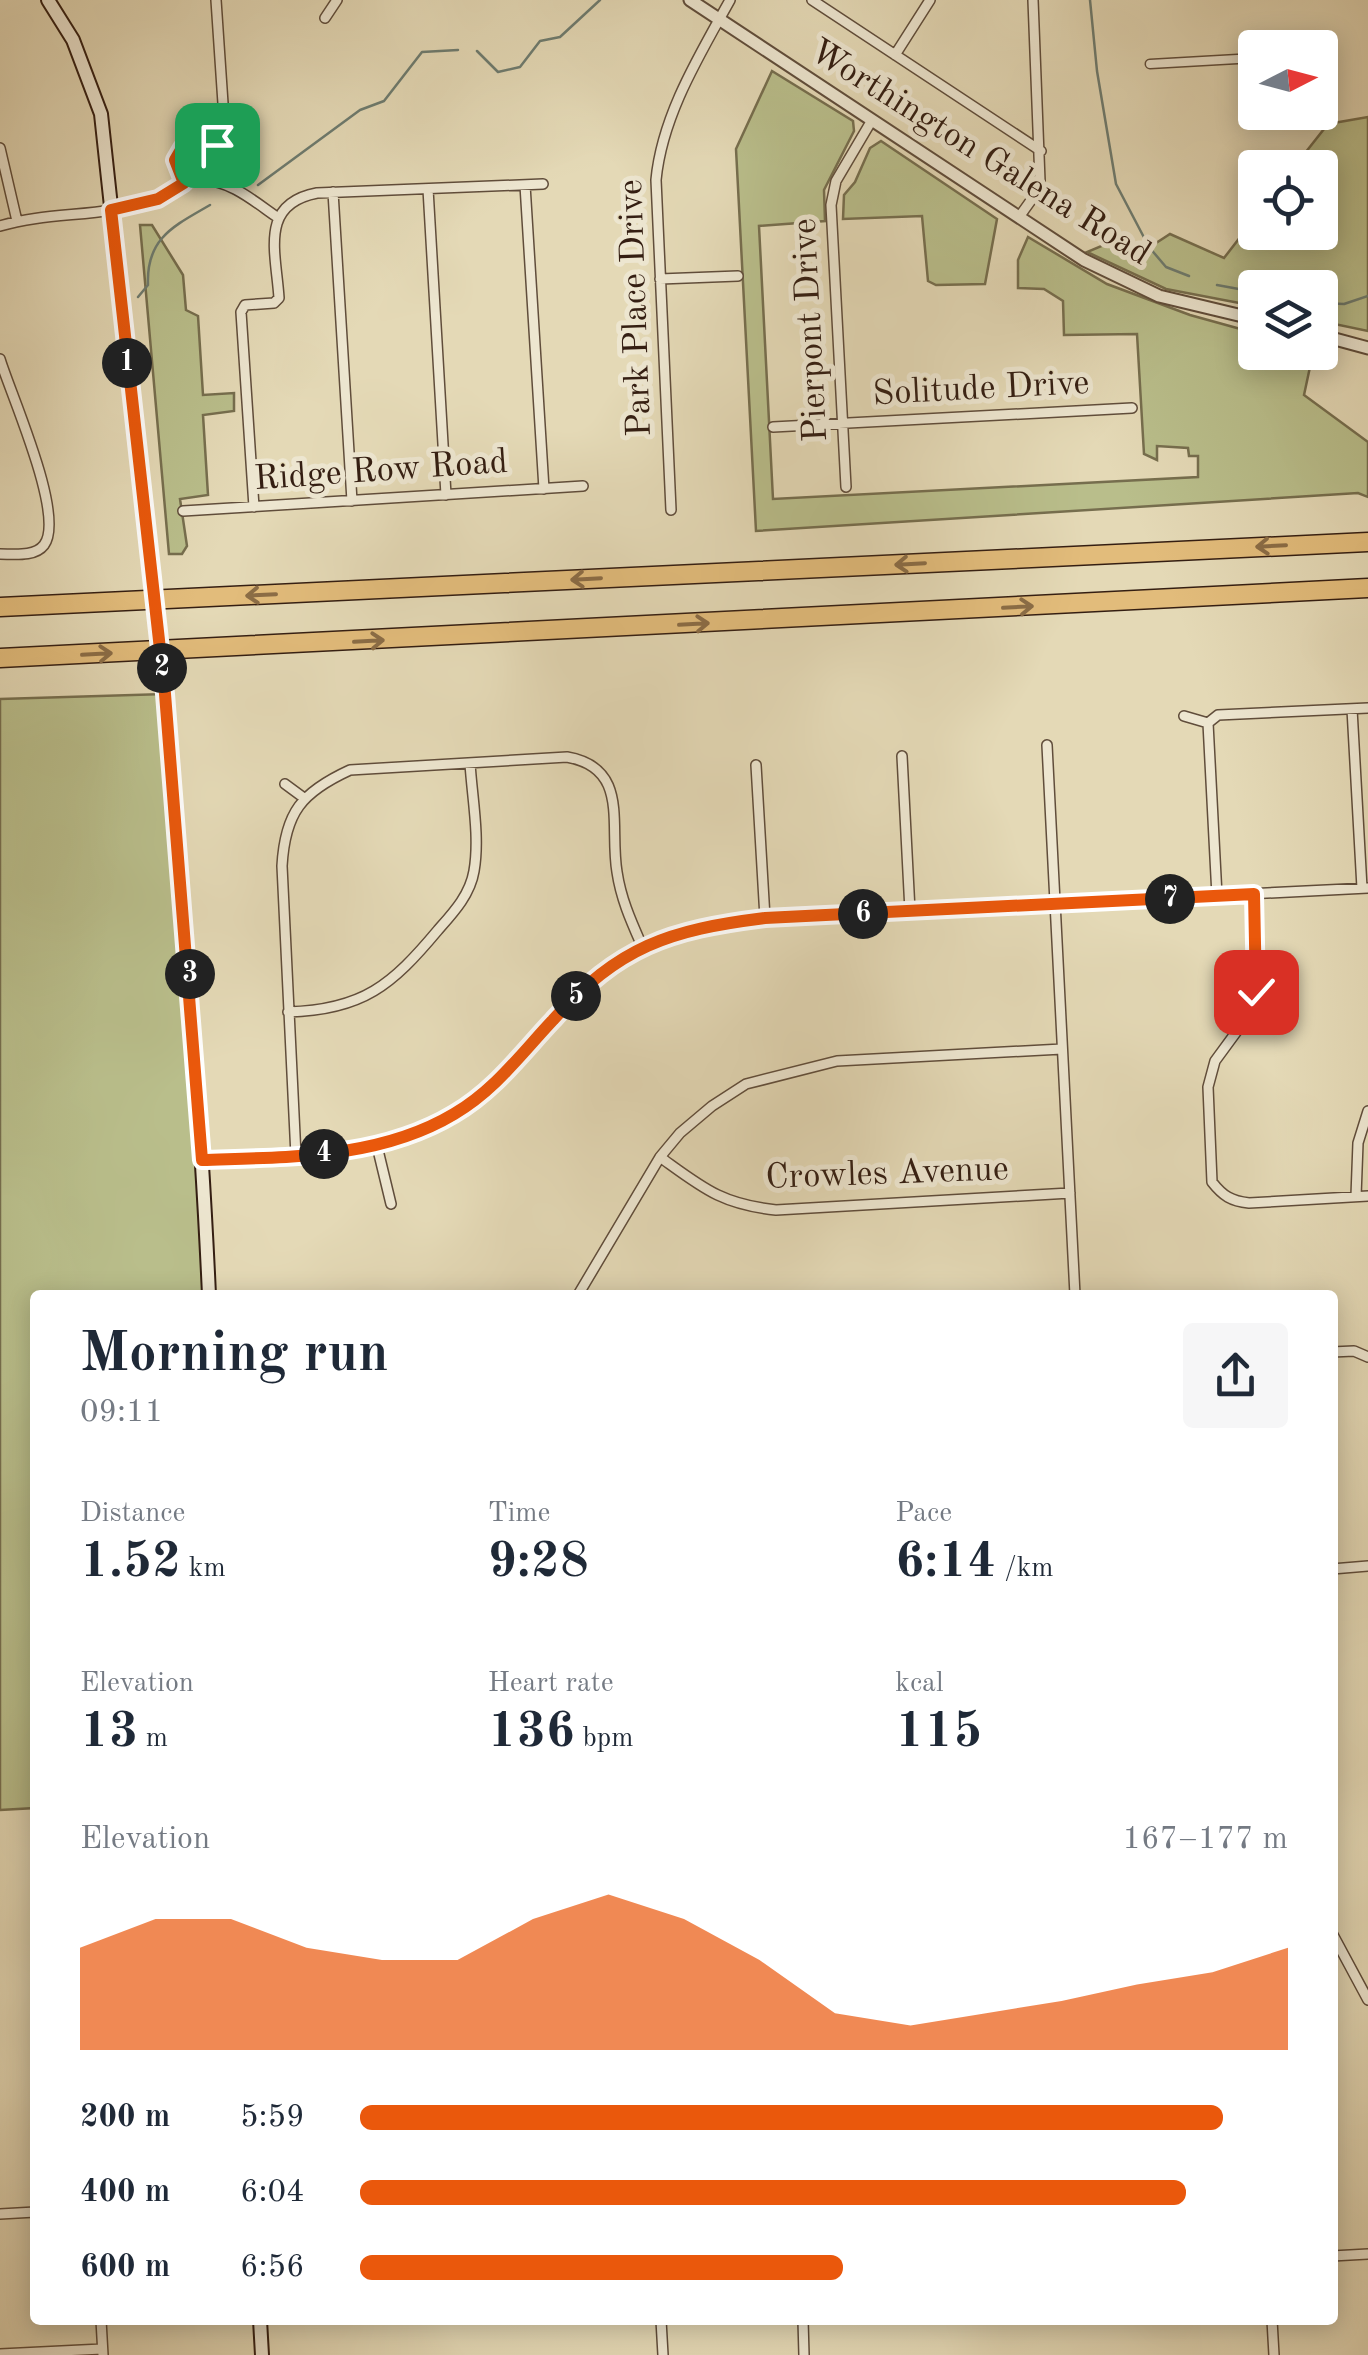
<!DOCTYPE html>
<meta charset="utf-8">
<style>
body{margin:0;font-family:"Old Standard TT",serif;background:#f6f6f7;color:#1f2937;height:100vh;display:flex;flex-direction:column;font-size:38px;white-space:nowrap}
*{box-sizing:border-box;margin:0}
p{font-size:32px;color:#747a83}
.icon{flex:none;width:55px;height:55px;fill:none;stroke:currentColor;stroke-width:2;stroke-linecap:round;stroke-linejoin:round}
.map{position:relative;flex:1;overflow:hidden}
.details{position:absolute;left:30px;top:1290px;width:1308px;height:1035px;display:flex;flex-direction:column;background:#fff;border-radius:10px;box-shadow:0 5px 25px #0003}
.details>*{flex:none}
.needle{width:65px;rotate:84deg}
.tools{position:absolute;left:1238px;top:30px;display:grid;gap:20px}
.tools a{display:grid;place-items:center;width:100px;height:100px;border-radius:10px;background:#fff;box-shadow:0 5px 25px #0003;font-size:50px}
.pin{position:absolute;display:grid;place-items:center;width:85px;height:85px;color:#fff;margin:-42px;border-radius:20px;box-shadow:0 5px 15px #0006}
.km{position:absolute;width:50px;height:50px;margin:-25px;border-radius:50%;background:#222;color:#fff;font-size:28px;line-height:50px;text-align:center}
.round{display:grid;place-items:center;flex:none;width:105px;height:105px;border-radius:10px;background:#f6f6f7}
.headline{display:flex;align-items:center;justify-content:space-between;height:170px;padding:0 50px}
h1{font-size:55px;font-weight:600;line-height:75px}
.metrics{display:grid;grid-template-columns:repeat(3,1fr);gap:15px;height:170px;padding:10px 50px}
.metrics div{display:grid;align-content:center}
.metrics b{font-size:50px;font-weight:600}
.metrics small{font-size:28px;font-weight:400}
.metrics p{font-size:28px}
.chart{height:280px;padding:20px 50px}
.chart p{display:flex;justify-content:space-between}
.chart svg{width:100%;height:180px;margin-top:10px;fill:#ea580c;opacity:.7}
ul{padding:0 50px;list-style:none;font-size:32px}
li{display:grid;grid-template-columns:160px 120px 1fr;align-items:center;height:75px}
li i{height:25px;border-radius:12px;background:#ea580c}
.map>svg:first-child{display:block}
.green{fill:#b9be8b;stroke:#766e4e;stroke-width:2.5}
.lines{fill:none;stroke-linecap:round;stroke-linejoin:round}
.stream{stroke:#6e7c70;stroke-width:2.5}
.pedestrian-casing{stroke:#604d3b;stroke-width:11}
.minor-casing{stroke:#604d3b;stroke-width:12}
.tertiary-casing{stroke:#604d3b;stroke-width:15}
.secondary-casing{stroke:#341e12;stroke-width:16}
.motorway-casing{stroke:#341e12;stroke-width:21}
.pedestrian{stroke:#ede6d0;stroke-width:8}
.minor{stroke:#ede6d0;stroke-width:9}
.tertiary{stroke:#ede6d0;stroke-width:11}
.secondary{stroke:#ede6d0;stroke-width:12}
.motorway{stroke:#e2bc7b;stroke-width:18}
.secondary-bridge-casing{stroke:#341e12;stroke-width:16;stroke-linecap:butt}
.secondary-bridge{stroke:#ede6d0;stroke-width:12}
.oneway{stroke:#8b6d46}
.route-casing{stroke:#fff;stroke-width:20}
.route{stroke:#ea580c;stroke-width:12}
.labels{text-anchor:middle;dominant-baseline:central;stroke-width:10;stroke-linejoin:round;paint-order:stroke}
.street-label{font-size:35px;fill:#341e12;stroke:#ede6d0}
</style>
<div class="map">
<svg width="1368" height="2355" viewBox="0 0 1368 2355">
<rect width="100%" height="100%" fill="#e4d9b6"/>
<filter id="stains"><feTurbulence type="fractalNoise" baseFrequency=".002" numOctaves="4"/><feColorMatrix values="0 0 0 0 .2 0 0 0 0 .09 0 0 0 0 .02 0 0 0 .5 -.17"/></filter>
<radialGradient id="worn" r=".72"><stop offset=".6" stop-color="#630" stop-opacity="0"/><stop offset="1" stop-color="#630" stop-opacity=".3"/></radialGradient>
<path class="green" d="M772,71L853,121L854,131L824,190L825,221L759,226L773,499L1198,477V456H1189L1188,448L1157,446V460L1144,454L1137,334L1064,335L1063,301L1044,289L1018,288V260L1028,237L1107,284L1190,315L1255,333V352L1313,353L1304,395L1368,442V497L1358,493L756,531L736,149Z
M1368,117V331L1320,321V288H1255V306L1166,289L1087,252L1118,239L1150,247L1170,234L1224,258L1255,218V232H1320V168L1294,167L1328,124Z
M881,141L997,219L985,284L936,285L928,281L922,216L843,219L844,195L855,182L870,148Z
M140,225H152L183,275L186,310L198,316L203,395L234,393V411L203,415L208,495L180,499L187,546L182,554H169Z
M165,694L209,1295H35V1808L0,1810V699Z"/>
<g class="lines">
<path class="stream" d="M1090,0L1097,71L1116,184L1149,247L1166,267L1189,276
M477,51L498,72L520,67L540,41L560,37L600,0
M258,185L360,110L384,101L422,52L458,50
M1217,285L1255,292
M138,297L148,285C146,238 174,226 210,205
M1320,303L1344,304L1368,296"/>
<defs>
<path id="pedestrian" d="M1150,64L1255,58"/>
<path id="minor" d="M812,0L1041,151
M325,18L337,0
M895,55L930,0
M0,148L17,221
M184,183L176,165V153L189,145H217L225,133L216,0
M525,185L544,489
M428,189L446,495
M333,192L352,501
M1019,217L1037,192L1040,181L1033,0
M0,226C50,211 104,218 152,200C169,194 182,180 202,180C230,180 255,202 277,217
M660,279L738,276
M0,359C10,393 66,516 44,545C35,557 14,554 0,554
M773,427L1132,408
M846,487L831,205L836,181L872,120
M254,507L241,312L245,305L274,303L279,298C276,252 259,204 317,193L543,184
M671,510L656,180C662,116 699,56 730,0
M183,511L583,486
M1352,709L1362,888
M1184,716L1208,723
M1208,723L1217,896
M1208,723L1218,715L1368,708
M1047,745L1075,1295
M902,756L910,911
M756,765L765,918
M285,784L304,798
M1254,894L1256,992L1248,1016L1215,1061L1208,1087L1212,1182C1223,1196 1231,1201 1249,1203L1368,1196
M288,1012C363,1010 392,985 438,930C453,913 470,895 474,871C480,837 472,797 470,763
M377,1146L391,1204
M296,1156L282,866C285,812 302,792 350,770L567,757C630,768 609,825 617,872C621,899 631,921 642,946
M660,1157C703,1188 721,1204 776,1210L1070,1193
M203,1160C287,1157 379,1160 454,1114C495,1090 521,1054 553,1020C619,946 669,930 765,918L1368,888
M1356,1196L1358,1143L1368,1111
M578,1295L660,1157L680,1133L712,1106L746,1084L837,1061L1062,1049
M1332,1352L1354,1351L1368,1357
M1332,1569L1368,1566
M1332,1933L1368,2000
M0,2214L35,2212
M1332,2256L1368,2254
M101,2320L103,2355
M661,2320L663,2355
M803,2320L804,2355
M1272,2320L1274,2355
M0,2354L102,2349"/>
<path id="tertiary" d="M690,0L1084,260L1159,296L1255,319
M1320,335L1368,348"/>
<path id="secondary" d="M48,0L73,40L101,114L148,548
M165,694C182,894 200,1094 209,1295
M260,2320L262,2355"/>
<path id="motorway" d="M0,607L1368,542
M0,658L1368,588"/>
</defs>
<use href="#pedestrian" class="pedestrian-casing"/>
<use href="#minor" class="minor-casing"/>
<use href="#tertiary" class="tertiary-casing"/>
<use href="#secondary" class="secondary-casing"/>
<use href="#motorway" class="motorway-casing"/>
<use href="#pedestrian" class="pedestrian"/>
<use href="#minor" class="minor"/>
<use href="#tertiary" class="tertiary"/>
<use href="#secondary" class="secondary"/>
<use href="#motorway" class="motorway"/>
<defs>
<path id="secondary-bridge" d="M148,548L165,694"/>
</defs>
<use href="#secondary-bridge" class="secondary-bridge-casing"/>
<use href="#secondary-bridge" class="secondary-bridge"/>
</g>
<defs><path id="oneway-shaft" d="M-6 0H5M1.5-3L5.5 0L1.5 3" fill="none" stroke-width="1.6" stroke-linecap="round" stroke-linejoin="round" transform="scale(2.5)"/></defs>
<g class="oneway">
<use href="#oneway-shaft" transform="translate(1271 546) rotate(177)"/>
<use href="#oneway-shaft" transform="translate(910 564) rotate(177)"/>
<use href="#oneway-shaft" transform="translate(586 579) rotate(177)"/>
<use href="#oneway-shaft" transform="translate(261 595) rotate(177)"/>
<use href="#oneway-shaft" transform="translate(1018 607) rotate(-3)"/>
<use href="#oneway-shaft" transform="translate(694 624) rotate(-3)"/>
<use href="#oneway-shaft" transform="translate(369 641) rotate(-3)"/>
<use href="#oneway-shaft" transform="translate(97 654) rotate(-3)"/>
</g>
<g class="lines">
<defs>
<path id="route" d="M217,145L182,148L175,160L184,183L158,199L111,210L165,694L202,1160C287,1157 379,1159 454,1114C495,1090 521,1054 553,1020C619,946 669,930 765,918L1254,894L1256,992"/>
</defs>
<use href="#route" class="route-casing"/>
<use href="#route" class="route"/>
</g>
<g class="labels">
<g class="street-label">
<text transform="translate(980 153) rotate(32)">Worthington Galena Road</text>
<text transform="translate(636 308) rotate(-92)">Park Place Drive</text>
<text transform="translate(811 330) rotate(-93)">Pierpont Drive</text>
<text transform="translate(981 389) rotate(-3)">Solitude Drive</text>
<text transform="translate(381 471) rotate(-4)">Ridge Row Road</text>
<text transform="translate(887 1174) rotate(-2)">Crowles Avenue</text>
</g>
</g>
<rect width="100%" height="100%" filter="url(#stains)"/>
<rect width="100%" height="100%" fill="url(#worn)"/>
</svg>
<div class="tools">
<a><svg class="needle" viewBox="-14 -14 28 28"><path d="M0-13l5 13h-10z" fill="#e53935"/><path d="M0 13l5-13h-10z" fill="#747a83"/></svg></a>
<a><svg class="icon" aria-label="locate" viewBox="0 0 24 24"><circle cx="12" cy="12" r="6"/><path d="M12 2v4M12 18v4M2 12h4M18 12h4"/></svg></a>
<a><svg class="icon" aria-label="layers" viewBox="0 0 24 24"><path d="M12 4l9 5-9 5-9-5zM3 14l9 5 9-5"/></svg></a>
</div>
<div class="pin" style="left:217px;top:145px;background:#1e9e55"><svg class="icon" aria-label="arrive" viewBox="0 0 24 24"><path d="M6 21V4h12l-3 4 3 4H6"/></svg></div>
<div class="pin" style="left:1256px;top:992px;background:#d93025"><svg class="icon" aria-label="check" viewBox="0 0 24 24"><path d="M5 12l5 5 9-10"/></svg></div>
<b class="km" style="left:127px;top:363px">1</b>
<b class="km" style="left:162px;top:668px">2</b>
<b class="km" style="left:190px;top:974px">3</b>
<b class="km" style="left:324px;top:1154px">4</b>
<b class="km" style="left:576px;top:996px">5</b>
<b class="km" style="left:863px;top:914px">6</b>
<b class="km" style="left:1170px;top:899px">7</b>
<section class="details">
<div class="headline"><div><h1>Morning run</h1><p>09:11</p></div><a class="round"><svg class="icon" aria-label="share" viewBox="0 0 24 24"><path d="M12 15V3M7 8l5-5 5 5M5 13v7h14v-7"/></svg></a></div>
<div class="metrics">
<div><p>Distance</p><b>1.52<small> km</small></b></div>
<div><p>Time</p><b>9:28</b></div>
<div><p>Pace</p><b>6:14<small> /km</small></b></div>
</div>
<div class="metrics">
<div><p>Elevation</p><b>13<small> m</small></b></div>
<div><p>Heart rate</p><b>136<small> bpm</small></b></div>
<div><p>kcal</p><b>115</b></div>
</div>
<div class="chart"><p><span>Elevation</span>167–177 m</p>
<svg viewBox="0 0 160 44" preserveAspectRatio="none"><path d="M0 44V19L10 12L20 12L30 19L40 22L50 22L60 12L70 6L80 12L90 22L100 35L110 38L120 35L130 32L140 28L150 25L160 19V44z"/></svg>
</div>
<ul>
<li><b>200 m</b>5:59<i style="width:93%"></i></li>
<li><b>400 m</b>6:04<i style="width:89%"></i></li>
<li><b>600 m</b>6:56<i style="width:52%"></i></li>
</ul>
</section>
</div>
